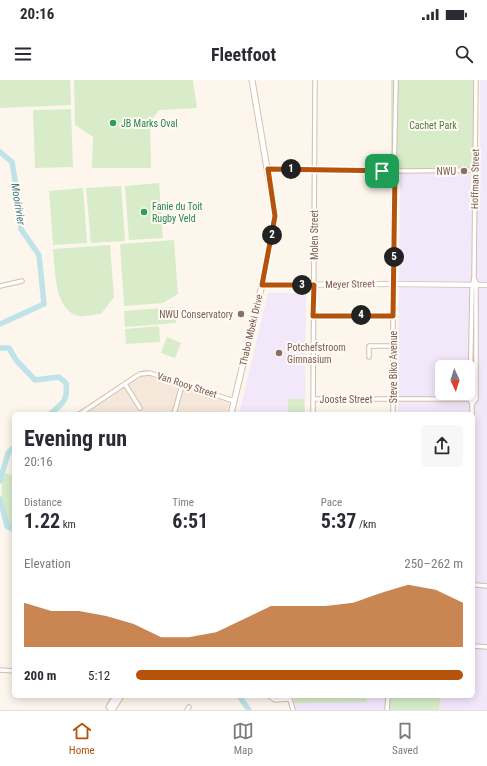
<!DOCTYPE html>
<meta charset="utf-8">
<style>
body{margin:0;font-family:"Roboto Condensed",sans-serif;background:#f7f7f7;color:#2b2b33;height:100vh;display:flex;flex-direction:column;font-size:15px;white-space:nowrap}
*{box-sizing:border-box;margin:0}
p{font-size:13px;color:#7c7c81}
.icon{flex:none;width:22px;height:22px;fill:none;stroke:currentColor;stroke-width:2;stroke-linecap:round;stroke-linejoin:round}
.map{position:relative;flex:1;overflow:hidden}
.details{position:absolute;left:12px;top:332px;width:463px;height:286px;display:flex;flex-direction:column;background:#fff;border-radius:6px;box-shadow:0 2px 10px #0003}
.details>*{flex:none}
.needle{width:26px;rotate:176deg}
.controls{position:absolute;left:435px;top:280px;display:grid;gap:8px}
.controls a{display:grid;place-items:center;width:40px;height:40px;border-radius:6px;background:#fff;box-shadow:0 2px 10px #0003;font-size:20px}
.pin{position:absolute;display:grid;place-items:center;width:34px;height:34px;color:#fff;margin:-17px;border-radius:8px;box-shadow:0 2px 6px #0006}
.km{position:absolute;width:20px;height:20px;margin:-10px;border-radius:50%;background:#222;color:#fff;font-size:11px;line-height:20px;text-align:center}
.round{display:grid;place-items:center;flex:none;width:42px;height:42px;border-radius:6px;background:#f7f7f7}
.summary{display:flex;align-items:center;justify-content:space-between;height:68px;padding:0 12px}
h1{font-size:22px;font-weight:700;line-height:30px}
.figures{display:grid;grid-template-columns:repeat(3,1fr);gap:6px;height:68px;padding:4px 12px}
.figures div{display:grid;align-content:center}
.figures b{font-size:20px;font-weight:700}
.figures small{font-size:11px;font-weight:400}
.figures p{font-size:11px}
.chart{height:112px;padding:8px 12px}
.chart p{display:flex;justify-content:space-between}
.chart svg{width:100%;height:72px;margin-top:4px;fill:#b45309;opacity:.7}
ul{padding:0 12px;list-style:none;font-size:13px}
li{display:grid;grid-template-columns:64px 48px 1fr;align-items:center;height:30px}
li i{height:10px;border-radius:5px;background:#b45309}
.status{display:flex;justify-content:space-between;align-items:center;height:28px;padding:0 20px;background:#fff;direction:ltr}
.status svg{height:11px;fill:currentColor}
header{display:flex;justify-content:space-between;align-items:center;height:52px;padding:0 12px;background:#fff;font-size:18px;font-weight:700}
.tab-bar{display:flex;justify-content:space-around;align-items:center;height:56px;border-top:1px solid #e1e1e2;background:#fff;font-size:11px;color:#7c7c81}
.tab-bar a{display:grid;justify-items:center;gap:2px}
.tab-bar .on{color:#b45309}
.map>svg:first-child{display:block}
.residential{fill:#f5e8da}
.education{fill:#f3e8fa;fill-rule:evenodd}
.green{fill:#d8ecc9}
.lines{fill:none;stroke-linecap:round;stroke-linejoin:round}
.river{stroke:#bfe3e8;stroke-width:5.5}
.minor-casing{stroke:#d1beb0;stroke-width:5.5}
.tertiary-casing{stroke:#d1beb0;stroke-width:6}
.secondary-casing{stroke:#d6c0b0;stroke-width:7}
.minor{stroke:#fff;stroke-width:3.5}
.tertiary{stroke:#fff;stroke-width:4.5}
.secondary{stroke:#fff;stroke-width:5}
.route-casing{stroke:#fff;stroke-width:8}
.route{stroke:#b45309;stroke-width:5}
.leisure-dot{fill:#2e9e5b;stroke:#fffaf3;stroke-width:1.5}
.education-dot{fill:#8d6e63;stroke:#fffaf3;stroke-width:1.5}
.labels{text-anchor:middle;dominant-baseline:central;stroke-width:4;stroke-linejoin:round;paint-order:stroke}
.leisure-label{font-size:10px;fill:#27864d;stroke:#fffaf3;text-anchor:start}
.park-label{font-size:10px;fill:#537a41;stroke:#fffaf3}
.education-label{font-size:10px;fill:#785e54;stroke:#fffaf3;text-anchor:end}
.street-label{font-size:10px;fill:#7a5c4d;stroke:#fffaf3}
.water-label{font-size:11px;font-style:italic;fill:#437c86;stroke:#fffaf3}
</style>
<div class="status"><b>20:16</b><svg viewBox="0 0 49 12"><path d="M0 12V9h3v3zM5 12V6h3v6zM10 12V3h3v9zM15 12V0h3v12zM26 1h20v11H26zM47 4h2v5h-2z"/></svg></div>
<header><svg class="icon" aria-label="menu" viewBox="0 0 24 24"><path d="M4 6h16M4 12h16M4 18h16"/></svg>Fleetfoot<svg class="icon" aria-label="search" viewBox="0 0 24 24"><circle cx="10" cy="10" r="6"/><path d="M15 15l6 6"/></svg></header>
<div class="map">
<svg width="487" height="630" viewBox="0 0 487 630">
<rect width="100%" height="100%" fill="#fdf6ec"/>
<path class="residential" d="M144,289L231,318L226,334H73Z"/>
<path class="education" d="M480,0H487V630H294L293,616H473V334H398L400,94L480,93ZM442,287H468V313H442Z
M268,213H306L305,334H239Z"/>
<path class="green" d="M0,0H70L71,25L0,28Z
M74,0H193L197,28L159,30L150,42L151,88H92L93,57L75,45Z
M391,0H475L474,91H391Z
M71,29L73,87L35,88L33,30Z
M159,103L163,158L129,160L125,106Z
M121,106L125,161L91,163L86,108Z
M83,108L87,163L53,165L49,111Z
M174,160L178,214L163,223L124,226L120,164Z
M110,165L114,217L101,234C95,234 85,237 79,236C54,231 55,189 53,169Z
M175,227L176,243L125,247L124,231Z
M159,246L160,262L126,264L125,249Z
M167,257L181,263L175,278L161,273Z
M288,319H304L305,334H288Z
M3,392L14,396V450L7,446C2,428 0,411 3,392Z
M294,616H367V622L294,623Z
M390,616H440L439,630H390Z"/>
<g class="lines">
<path class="river" d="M0,72L12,82L19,124L21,149L39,175L44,224L0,244
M0,268H9L16,280L35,300L59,297L66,303C68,321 63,323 50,334
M0,401L8,373L14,367
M0,419L7,446L14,450
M239,616L249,630"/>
<defs>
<path id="minor" d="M268,89L410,91L475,90
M0,206L22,201
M313,236H393
M369,277V266H393
M125,304L140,328
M313,319H476
M472,325L476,319V202L474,198
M80,334L135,297L140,294L150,293L234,321
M174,334L182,305
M313,334L315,0
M393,334V149L396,0
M472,334V325L470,319L472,210L474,197L476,0
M476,505L487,506
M473,566L487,567
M0,590L14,591
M269,616L275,620L289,619
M289,616L293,630
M187,630L189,627
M387,630L388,616"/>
<path id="tertiary" d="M262,205L394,204L487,205"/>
<path id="secondary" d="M231,334L262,205L275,136L252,0
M109,627L116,616
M112,630L121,616"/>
</defs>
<use href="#minor" class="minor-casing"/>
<use href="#tertiary" class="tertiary-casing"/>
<use href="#secondary" class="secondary-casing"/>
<use href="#minor" class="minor"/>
<use href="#tertiary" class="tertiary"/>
<use href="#secondary" class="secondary"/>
</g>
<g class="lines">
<defs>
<path id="route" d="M268,89L395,91L393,236H313L314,205H262L275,136Z"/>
</defs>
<use href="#route" class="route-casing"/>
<use href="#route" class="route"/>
</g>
<g class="leisure-dot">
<circle cx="113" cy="43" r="4"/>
<circle cx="144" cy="132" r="4"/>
</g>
<g class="education-dot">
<circle cx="464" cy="91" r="4"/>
<circle cx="241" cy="234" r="4"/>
<circle cx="279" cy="273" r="4"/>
</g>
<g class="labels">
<g class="leisure-label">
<text x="121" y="43">JB Marks Oval</text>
<text x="152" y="126">Fanie du Toit<tspan x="152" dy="12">Rugby Veld</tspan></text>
</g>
<g class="park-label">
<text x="433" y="45">Cachet Park</text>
</g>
<g class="education-label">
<text x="456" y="91">NWU</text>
<text x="233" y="234">NWU Conservatory</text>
<text x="287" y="267" text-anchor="start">Potchefstroom<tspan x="287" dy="12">Gimnasium</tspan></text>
</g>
<g class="street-label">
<text transform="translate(475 99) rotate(-89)">Hoffman Street</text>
<text transform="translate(314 155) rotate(-90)">Molen Street</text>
<text transform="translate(350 204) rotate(-1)">Meyer Street</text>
<text transform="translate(251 250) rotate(-77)">Thabo Mbeki Drive</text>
<text transform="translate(393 287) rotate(-90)">Steve Biko Avenue</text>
<text transform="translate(187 305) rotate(18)">Van Rooy Street</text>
<text x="346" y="319">Jooste Street</text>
</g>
<g class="water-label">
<text transform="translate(18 124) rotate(81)">Mooirivier</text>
</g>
</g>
</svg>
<div class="controls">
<a><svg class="needle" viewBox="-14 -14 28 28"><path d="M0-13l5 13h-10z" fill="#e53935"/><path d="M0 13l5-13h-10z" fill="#7c7c81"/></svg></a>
</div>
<div class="pin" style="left:382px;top:91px;background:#1e9e55"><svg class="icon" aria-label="arrive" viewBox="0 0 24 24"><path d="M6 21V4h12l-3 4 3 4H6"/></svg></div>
<b class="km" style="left:291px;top:89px">1</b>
<b class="km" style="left:272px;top:155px">2</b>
<b class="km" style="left:302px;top:205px">3</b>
<b class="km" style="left:361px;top:235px">4</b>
<b class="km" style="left:394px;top:177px">5</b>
<section class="details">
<div class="summary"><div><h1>Evening run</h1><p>20:16</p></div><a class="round"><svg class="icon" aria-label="share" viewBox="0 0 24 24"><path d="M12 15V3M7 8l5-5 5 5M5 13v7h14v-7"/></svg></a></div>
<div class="figures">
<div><p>Distance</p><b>1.22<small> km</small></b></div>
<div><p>Time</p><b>6:51</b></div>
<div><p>Pace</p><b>5:37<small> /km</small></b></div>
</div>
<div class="chart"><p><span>Elevation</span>250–262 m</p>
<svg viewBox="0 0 160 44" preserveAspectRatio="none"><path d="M0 44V17L10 22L20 22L30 25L40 30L50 38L60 38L70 35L80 27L90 19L100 19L110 19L120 17L130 11L140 6L150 9L160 17V44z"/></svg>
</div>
<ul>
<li><b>200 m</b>5:12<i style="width:100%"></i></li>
</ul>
</section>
</div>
<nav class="tab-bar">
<a class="on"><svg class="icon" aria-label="home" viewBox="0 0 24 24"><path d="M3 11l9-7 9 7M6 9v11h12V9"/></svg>Home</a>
<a><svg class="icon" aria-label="map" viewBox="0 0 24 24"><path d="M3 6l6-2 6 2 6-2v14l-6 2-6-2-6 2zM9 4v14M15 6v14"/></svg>Map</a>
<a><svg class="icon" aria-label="saved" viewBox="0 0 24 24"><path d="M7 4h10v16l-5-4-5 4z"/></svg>Saved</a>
</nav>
